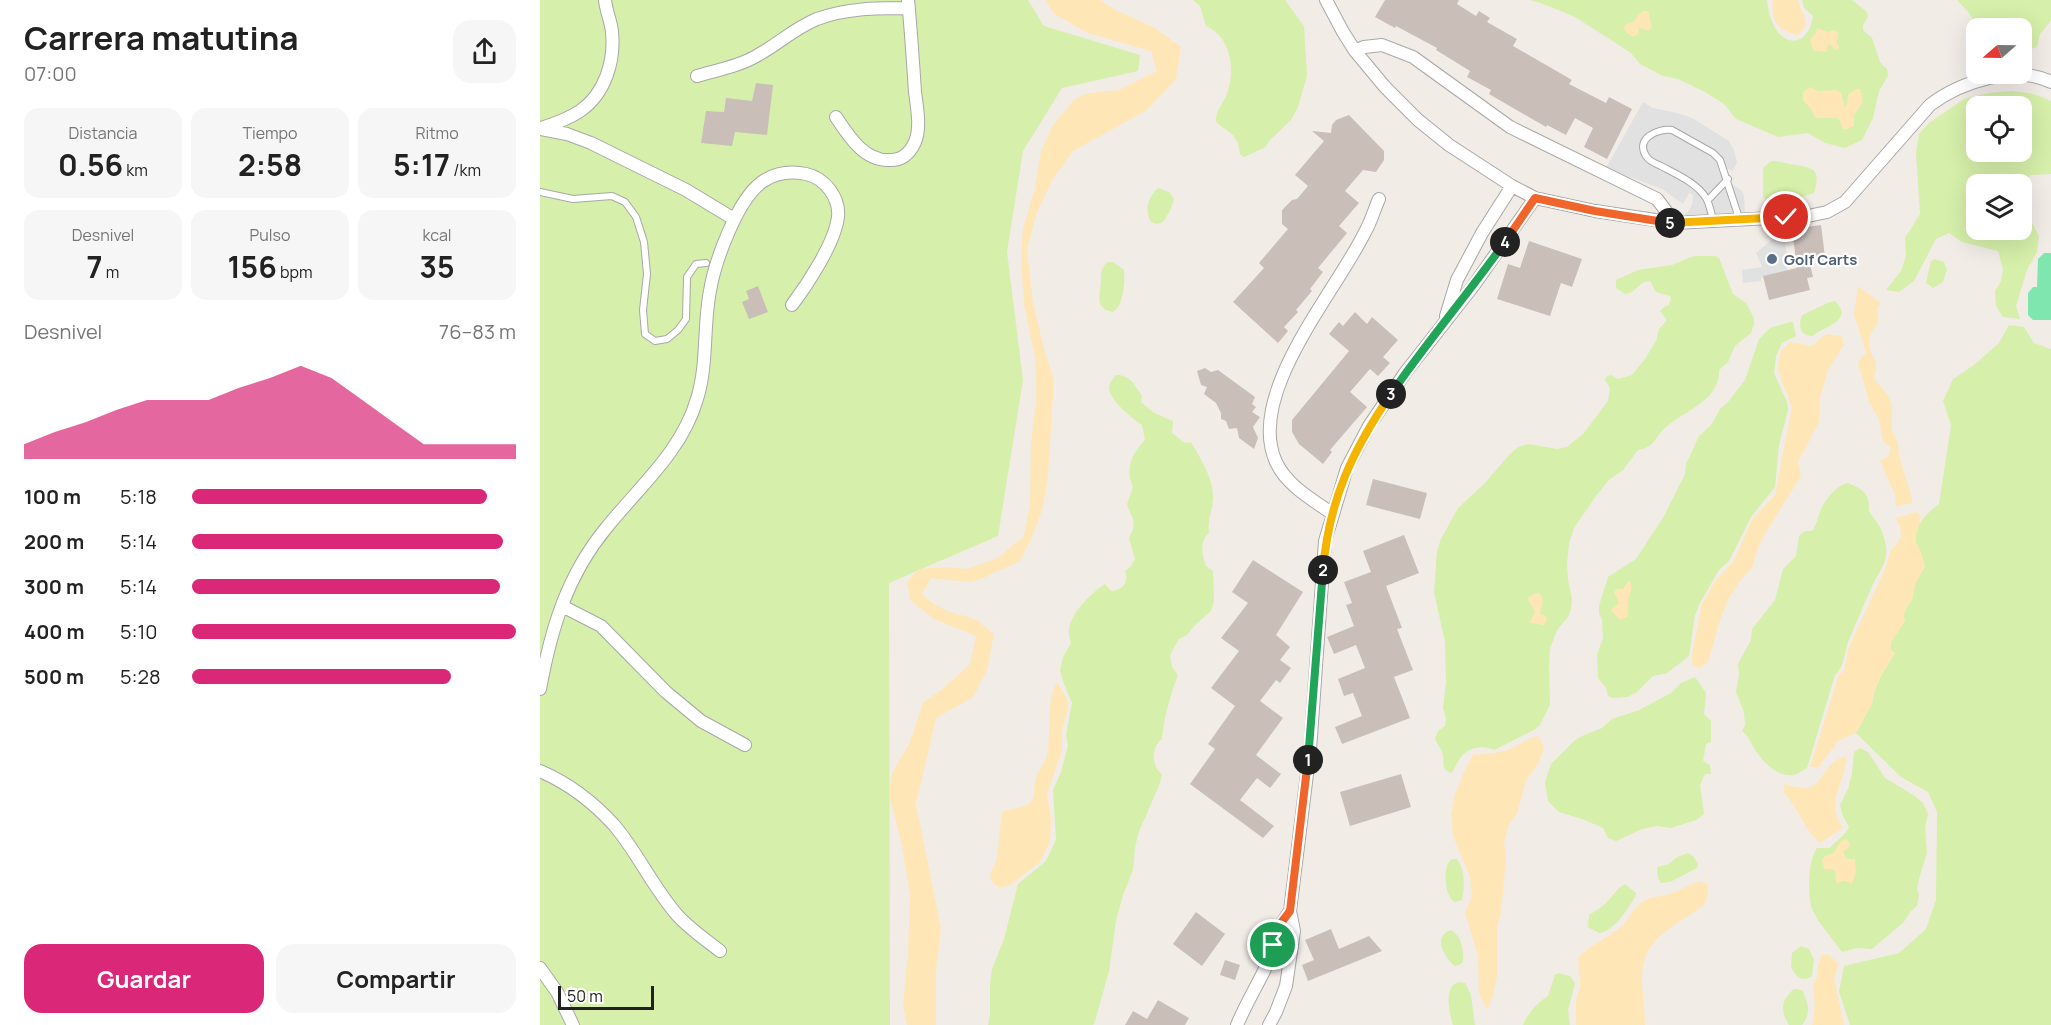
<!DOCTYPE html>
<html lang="es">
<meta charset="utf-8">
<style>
body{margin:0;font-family:Manrope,sans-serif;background:#f6f6f6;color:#222;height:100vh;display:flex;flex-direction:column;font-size:22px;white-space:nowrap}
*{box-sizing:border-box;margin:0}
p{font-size:20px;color:#767676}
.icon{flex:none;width:33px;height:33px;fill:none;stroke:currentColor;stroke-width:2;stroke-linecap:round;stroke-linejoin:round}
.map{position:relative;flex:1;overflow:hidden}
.details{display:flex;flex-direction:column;background:#fff;width:540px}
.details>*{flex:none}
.needle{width:39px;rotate:250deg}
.buttons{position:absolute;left:1426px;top:18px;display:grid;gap:12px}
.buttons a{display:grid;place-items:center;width:66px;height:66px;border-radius:12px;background:#fff;box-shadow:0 6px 24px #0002;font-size:30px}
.scale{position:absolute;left:18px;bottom:15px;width:96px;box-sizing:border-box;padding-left:6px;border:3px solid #212121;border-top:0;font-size:16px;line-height:21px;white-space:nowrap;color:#212121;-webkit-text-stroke:4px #fff;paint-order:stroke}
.pin{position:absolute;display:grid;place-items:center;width:51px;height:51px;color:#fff;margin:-26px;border:3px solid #fff;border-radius:50%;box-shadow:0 2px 6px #0007}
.km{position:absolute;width:30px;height:30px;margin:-15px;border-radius:50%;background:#222;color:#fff;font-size:16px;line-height:30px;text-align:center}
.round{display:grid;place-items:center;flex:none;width:63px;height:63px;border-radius:18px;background:#f6f6f6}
.headline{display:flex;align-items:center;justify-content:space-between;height:102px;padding:0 24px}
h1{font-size:33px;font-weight:700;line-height:45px}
.stats{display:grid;grid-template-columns:repeat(3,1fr);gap:9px;height:102px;padding:6px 24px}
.stats div{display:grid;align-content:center;border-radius:15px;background:#f6f6f6;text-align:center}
.stats b{font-size:30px;font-weight:700}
.stats small{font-size:16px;font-weight:400}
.stats p{font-size:16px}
.chart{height:168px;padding:12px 24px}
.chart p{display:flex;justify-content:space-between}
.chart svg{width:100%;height:108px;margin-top:6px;fill:#db2777;opacity:.7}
.action{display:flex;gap:12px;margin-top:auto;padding:12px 24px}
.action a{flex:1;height:69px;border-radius:18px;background:#db2777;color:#fff;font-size:24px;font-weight:700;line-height:69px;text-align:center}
.action a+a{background:#f6f6f6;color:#222}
ul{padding:0 24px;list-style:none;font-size:20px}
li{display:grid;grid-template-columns:96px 72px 1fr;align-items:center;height:45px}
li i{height:15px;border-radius:8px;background:#db2777}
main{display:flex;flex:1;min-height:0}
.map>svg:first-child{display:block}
.grass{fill:#d6efaa;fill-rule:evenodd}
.sand{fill:#ffe6b7}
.pitch{fill:#80e6af}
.parking{fill:#e1e1e1}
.building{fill:#cabeb9}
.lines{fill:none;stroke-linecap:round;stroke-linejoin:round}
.lane-casing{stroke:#a8a8a8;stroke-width:8}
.street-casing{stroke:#a8a8a8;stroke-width:14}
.lane{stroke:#fff;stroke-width:6}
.street{stroke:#fff;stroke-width:12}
.split-1-casing{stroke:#fff;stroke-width:12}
.split-2-casing{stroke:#fff;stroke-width:12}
.split-3-casing{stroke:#fff;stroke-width:12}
.split-4-casing{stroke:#fff;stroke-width:12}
.split-5-casing{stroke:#fff;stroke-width:12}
.split-6-casing{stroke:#fff;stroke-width:12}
.split-1{stroke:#f0652b;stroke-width:8}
.split-2{stroke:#22a559;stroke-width:8}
.split-3{stroke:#f5b400;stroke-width:8}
.split-4{stroke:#22a559;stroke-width:8}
.split-5{stroke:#f0652b;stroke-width:8}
.split-6{stroke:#f5b400;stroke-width:8}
.service-dot{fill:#5c6f8a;stroke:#fff;stroke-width:2}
.labels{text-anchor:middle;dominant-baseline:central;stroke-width:4.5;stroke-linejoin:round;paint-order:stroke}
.service-label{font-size:15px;font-weight:bold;fill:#4e5e75;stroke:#fff;text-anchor:start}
</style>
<main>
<section class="details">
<div class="headline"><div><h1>Carrera matutina</h1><p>07:00</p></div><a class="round"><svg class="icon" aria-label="share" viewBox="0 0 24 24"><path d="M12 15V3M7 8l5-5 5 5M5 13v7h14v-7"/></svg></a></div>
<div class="stats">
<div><p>Distancia</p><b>0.56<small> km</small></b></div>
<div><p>Tiempo</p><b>2:58</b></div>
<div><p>Ritmo</p><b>5:17<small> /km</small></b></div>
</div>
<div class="stats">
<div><p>Desnivel</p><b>7<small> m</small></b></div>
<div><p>Pulso</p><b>156<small> bpm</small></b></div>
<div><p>kcal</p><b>35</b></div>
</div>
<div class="chart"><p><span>Desnivel</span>76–83 m</p>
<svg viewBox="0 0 160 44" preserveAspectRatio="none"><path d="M0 44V38L10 33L20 29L30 24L40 20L50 20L60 20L70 15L80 11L90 6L100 11L110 20L120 29L130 38L140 38L150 38L160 38V44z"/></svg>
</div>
<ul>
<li><b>100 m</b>5:18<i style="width:91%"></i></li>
<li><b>200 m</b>5:14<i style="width:96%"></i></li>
<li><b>300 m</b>5:14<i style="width:95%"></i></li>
<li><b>400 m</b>5:10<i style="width:100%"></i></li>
<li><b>500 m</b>5:28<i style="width:80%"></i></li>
</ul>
<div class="action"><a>Guardar</a><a>Compartir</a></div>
</section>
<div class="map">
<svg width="1511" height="1025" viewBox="0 0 1511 1025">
<rect width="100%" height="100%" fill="#f2ece7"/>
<path class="grass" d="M0,0H488L504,26L600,55L598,71L522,88L483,151L467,252L483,380L458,536L349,583L350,1025H0Z
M653,0H745L764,26L767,76L758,107L751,120L729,141L726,147L704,157L700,154L698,143L693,135L676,122C675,111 682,106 686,96C696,72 692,37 666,26L660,6Z
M990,0H1227C1228,10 1231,24 1238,32C1254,51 1271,36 1273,16L1264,8L1262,0H1312L1327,12L1328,17L1323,25V30L1332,38L1340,62L1347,69L1348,76L1339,91L1333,118L1322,140L1305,148L1285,143L1268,133L1238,137L1196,119L1184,104L1165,92L1138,79L1123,76L1100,64L1091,53L1035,17L1001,3Z
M1417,0H1511V21L1500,34L1497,47L1482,52V28H1438L1429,13Z
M1472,91L1494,94L1511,101V174L1490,175L1482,190V184H1437V230H1482V203L1499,236L1497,252L1487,270L1476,306L1480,319L1463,317L1456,306L1455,291L1461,281L1463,269L1458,251L1422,242L1409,233L1396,239L1374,281L1359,292L1346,290L1361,271L1366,256L1365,238L1380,214L1376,153L1379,134L1389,123L1424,99L1449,93ZM1437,106H1482V152H1437Z
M1231,161C1240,161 1247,164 1255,165C1277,168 1280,171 1274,193C1259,198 1237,207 1223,197V168Z
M618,188L629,192L634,199L631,209L623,222L617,224L611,222C604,210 608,197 618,188Z
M1154,256H1175L1179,258L1193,294L1206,303L1214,318V324L1211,333L1195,346L1188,362L1179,370C1180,380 1175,389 1169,396C1157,408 1139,416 1126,427C1114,437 1116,447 1098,450L1083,470L1069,480L1056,496L1034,528L1029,544L1027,564L1028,580L1032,599L1031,609L1028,617L1017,630L1010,649L1009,666L1010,705L1000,725L994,730L954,750C944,745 929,747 922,756C917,761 916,768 911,773C899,768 906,762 902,752C901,748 897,744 895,739L898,731L905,726L906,718L903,708L906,682L905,642L894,592L897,551L901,539L918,508L944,484L969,455L978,447L988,444L1017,449L1027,447L1043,434L1068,401L1070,388L1065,380L1066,377L1071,375L1078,379L1092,375L1105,359L1116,341L1119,329L1127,320L1120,311L1124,307L1129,305L1131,298L1130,296C1116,292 1116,295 1111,282C1099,279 1097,294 1085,294L1076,288V280L1098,270L1132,265Z
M1395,259L1404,262L1407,270L1403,282L1393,288L1386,283L1391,261Z
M567,262H573L584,270C585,282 584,305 573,312C554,309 560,295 561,281C561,272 561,269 567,262Z
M1295,301C1315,321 1283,326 1273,336C1260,336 1258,326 1262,315L1290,302Z
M1250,322H1253L1256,336L1242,343L1236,356L1234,373L1247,402L1248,410L1239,445L1235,487L1211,517L1189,561L1179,570L1161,601L1155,615L1149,656L1127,673L1113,676L1097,692L1088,697L1072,698L1068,696L1066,688L1058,678L1057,654L1063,639L1062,619L1059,614V606L1068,577L1096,559L1124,516L1145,474L1146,464L1159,436L1171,425L1180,409L1188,402L1205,380L1219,339L1230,328Z
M1469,325L1484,327L1494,343L1511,349V1025H1310L1299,992L1304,966L1359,953L1386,929L1396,900L1397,812L1388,792L1361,777L1316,733L1332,704C1333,686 1346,668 1355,653L1350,650L1351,642L1365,621L1363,617L1367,606L1372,600L1375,584L1385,566C1383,557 1377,549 1376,542C1372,527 1388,512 1399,504L1411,425L1403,401L1413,379L1434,365L1459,343Z
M576,375C591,375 594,385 602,395L601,402L614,413L633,421L632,433L645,443L651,442C661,460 674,478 673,500C672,512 667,521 669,533C659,542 662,554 666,566L673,571L674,601L671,611L656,624L647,635L639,639L630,655L632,667L638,675C630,696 624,717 622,739C611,746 611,767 622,774L620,783L598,834L595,848L593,870L583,895L576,921L569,971L555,1021L553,1025H448L450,1014V984L452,969L464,939L478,884L506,861L516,840L513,790L521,772L528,746L526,735L532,703L524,684L520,671L523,657L531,643C530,639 528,633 529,629C531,613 552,592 565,584L571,591C583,590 589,583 585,571L591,566L595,559L589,538C598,521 592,520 587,504L593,487C585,469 591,454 605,440L602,425C593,419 569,400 569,388C569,383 573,379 576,375Z
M1308,483C1324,490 1330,493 1329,512C1338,522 1345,534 1346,548C1348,564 1337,574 1332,586C1324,605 1316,623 1308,642C1304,653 1305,666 1295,675L1267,768C1263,770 1258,774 1254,775C1237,777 1224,763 1215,750C1211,743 1209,736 1202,731L1205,725L1204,712L1196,692L1199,675L1198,664L1211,640L1212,629L1235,600L1243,569L1256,556L1259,536L1265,531H1272C1277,524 1277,519 1280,512C1284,501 1296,485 1308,483Z
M1155,677L1166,693L1164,714L1171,721V742L1166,744L1163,761L1170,765L1171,774H1165L1160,785L1164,814L1156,820L1131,828L1117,826L1102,829L1076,841L1068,838L1063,828L1045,820L1019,812L1008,801L1005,782L1011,764L1034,741L1042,736L1062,728L1072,719L1099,710L1131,693L1141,683Z
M1320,748L1328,752L1345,778L1375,796L1383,803L1388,814L1385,828L1387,853L1379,879L1377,889L1379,894L1377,906L1371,911L1363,923L1332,949L1317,948L1302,952L1277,919C1276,914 1272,911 1271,906C1268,891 1268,860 1277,848H1290C1296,840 1305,836 1309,827L1302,814L1300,805L1308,789L1312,774L1314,752Z
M1148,853L1152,855L1158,864L1157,868L1130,882L1121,883L1118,878L1117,867L1129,864L1137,857Z
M912,859H917C925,869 925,888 922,900L915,902C904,897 902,865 912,859Z
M1085,884L1096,893L1095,897C1087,910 1074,931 1059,933L1048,927L1049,915C1055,911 1062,907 1066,903C1073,896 1077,888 1085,884Z
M911,930C922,936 924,951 923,962L919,965L915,966C904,957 892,936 911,930Z
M1261,946L1269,949L1274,959L1272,976C1262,983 1255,976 1251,967L1252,953Z
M1018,973L1030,976L1035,983L1028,1010L1030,1025H983C988,1013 997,1003 1008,996L1015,975Z
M920,982L925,983L931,995L935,1025H913C909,1013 903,984 920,982Z
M1254,989L1262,990C1268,1002 1272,1013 1262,1025H1249C1240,1010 1241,1000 1254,989Z"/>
<path class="sand" d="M505,0H560L578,11L615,28L641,47L636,79L607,110L533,151L513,179L497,212L487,250L493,302L505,353L514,380L508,475L503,508L491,539L480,561L441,579L428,582L391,578L382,594L392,603L410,612L435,619L454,634L447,670L433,697L396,718L376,804L401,928L396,971V1025H367L363,1005L368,953L370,895L362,846L349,794L352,773L370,742L383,703L405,687L430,664L436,636L394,619L370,600L367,582L379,569L404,567L427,569L458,558L484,536L490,503L491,443L496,399L495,358L484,304L481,258L483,228L494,192L501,151L513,125L534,100L548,93L579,90L617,71L611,51L548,33L514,14Z
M1233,0H1258C1260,10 1266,15 1266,26L1258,35C1239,32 1230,20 1233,0Z
M1103,11H1108L1112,27L1108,31L1099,27L1098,34L1093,37L1087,33L1084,27C1087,23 1089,24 1093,22C1098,19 1097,14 1103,11Z
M1277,28L1288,32L1293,30L1298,32L1297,42L1299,48L1296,50L1289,44L1287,46V52L1273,50L1270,39L1276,33Z
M1270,87L1279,91L1297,90L1301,93L1305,107L1307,105L1308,94L1317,89H1320L1323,102L1314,115V126L1304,130L1298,118H1277L1274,116L1271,109L1263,100V92Z
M1318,286L1341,303L1337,309C1342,330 1330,326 1329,341C1328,356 1341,358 1334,378C1352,400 1354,400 1351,429C1360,441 1357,448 1361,461C1364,475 1370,488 1373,503L1356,506L1355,495L1340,460L1349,456L1351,447L1343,442L1339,419L1329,402L1318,362L1326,353L1314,314Z
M1286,334L1302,336L1304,345L1288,370L1280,398L1279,422L1258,462L1261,476L1225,534L1217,550L1212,568L1200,581L1189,598L1181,617L1168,662L1160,668L1153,666L1151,660L1162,604L1176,580L1194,561L1212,520L1235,495L1252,407L1241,379L1238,367L1241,351L1250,342L1272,346Z
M1376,512L1381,516L1375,541L1381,552L1385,566L1375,584L1372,600L1367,606L1363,617L1365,621L1351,642V650L1355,653C1346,667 1333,686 1332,704L1316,733L1298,741L1279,767H1270L1299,675L1304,671L1309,647L1346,567L1350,552L1361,537L1360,525L1355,518Z
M1088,581L1091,582C1093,591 1089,594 1088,602C1087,608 1089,612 1087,617L1080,620L1071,610L1079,603L1074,592L1077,589H1083Z
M996,593L1000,594L1003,599L1000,614L1006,616L1007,619L1004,625L990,623L995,611L987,598Z
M518,683L527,699L528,709L522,729V751L507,794L511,820L510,842L500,862L472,884L460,888L453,883L450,875L457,858L462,812C469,808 484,808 489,804C496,798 493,785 496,777C499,770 505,763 507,756C512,738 505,693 518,683Z
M999,736L1004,749L998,764L986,780L977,814L969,824L964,843L966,859L961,913L957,926V976L953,996L947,1010L939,993L938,956L925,913L932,896L930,877L913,836L911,815L914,797L926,767L934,754C947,755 961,753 972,748C982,743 988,738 999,736Z
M1307,756C1305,784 1284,801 1303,828L1280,843C1262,827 1260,809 1243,792L1245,784C1289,800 1275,763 1307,756Z
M1307,839L1310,844L1309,847L1303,852L1307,859H1315L1316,872L1312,883H1310L1305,881L1297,883L1295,878L1296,872L1292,869H1284L1282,860L1285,856L1294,853L1301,841Z
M1159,881L1167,884L1168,893L1165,904C1137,927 1102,935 1102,978C1102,994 1105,1009 1105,1025H1036V1000L1040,987L1038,958C1052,942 1074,937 1087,920C1093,912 1096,904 1106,900C1113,896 1121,897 1129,894C1139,891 1149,885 1159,881Z
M1282,954L1289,955L1299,964L1294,978L1304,1025H1272L1275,1007L1273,984L1278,975V966Z"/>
<path class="pitch" d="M1504,253H1511V320H1493L1488,315V293L1493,287H1497L1498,259Z"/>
<path class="parking" d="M1103,102L1113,108L1137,113L1152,118L1189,141L1194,150L1197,163L1193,171L1186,168V173L1189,182L1201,190L1204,196L1205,215L1146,216L1144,214L1148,212L1152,205L1153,195L1149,193L1143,204L1122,189L1066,168Z
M1243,233L1247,254L1245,257L1247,271L1221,277V281L1203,283L1202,270L1222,267L1216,253L1237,235Z"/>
<path class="building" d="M845,0H919L917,4L936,16L939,11L950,18L947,22L977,39L973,46L1032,80L1029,84L1066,103L1069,97L1092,109L1067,159L1044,147L1053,128L1035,118L1026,135L1007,125L1006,127L949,94L951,90L927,77L930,71L896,50L897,48L856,26L855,28L835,17Z
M216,83L233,85L227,135L195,132L192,146L161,143L166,111L184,112L186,98L212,101Z
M809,115L844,151V160L836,172L823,170L805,191L819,203L799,226L807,233L778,268L783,272L770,289L772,291L756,310L758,312L744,327L748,331L738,343L693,302L724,268L719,263L748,229L742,224V210L752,200L757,199L768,186L755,175L784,141L772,131L791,133L792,125L796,120Z
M1281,225L1285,257L1269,260L1273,277L1267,278L1270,290L1229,300L1223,276L1257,268L1252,229Z
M989,241L1042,259L1032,287L1021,283L1010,316L957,299L968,264L980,268Z
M218,286L228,312L209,319L202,302L209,299L206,291Z
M815,312L827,324L832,317L858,340L843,357L850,363L838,376L830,369L810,392L827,407L790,450L792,452L783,464L759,444L752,432V420L809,351L789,334L799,322L803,326Z
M665,368L671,372L678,370L715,397L712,404L716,407L712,412L720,417L713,427L718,438L714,449L699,438L697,428L689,429L686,421L681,419V413L676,403L664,394L667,387L661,385L657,371Z
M833,479L887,493L880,519L826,505Z
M864,535L879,573L846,586L862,628L857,629L873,670L854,677L870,718L802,744L795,727L822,716L813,693L804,696L798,679L825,668L816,645L794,654L787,637L814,626L806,605L812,603L804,582L831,572L823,551Z
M713,560L763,592L736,635L750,647L740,660L751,668L740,683L736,680L720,701L743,718L716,755L741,774L730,788L717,778L700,800L734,826L723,838L650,784L675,749L668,744L695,706L671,688L699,651L681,638L708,603L692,592Z
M861,774L871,807L810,826L800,792Z
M656,912L685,934L662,966L633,944Z
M791,929L799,949L829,936L842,951L768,981L762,965L774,960L765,940Z
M685,960L700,965L695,980L680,975Z
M618,1000L649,1018L645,1025H585L593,1011L607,1019Z"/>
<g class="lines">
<defs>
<path id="lane" d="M0,192L33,199L72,196L85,202L96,217L104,242L107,274L103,310L105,334L115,341L127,339L138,330L146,319L147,277L156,264L166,263
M1168,200L1188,179
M1173,220C1171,213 1170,205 1166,198C1157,183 1136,174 1121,166C1116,164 1109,161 1106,156C1095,139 1117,128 1132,130L1173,153L1180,160L1199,218"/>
<path id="street" d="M786,0L803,32L815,51L845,87L878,120L909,145L972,186L995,198L1055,211L1135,223L1268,216L1287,212L1305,202L1390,105C1420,82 1475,64 1511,82
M815,51L824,47L842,45L873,57L970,127L1117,199L1135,223
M157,76C177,70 200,66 218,55C240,43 253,29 277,19C307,8 337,8 369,8
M296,117C309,137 325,162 351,160C363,160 370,153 375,142C381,128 377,107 375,92C373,61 371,31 368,0
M1,128C14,124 28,119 40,111C65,94 75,61 72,32C71,21 66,11 65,0
M0,129L27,134L51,143L146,190L194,219
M906,316L917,280L942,233L972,186
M793,514C773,500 747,486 736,462C705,394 796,292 825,232C831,222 834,210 839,199
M22,606L61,626L126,692L161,721L205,745
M0,689C11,629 27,575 67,527C100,486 142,451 157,399C168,364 163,326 170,291C175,261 197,200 222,182C235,173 251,171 266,174C285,178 300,198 298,217C295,243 267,285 252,305
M0,771C28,783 53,802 74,825C98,853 113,888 138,916C150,929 166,940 180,951
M0,968L17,992L33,1025
M697,1025C705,1006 715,989 724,971C733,950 736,929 750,911
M729,1025L736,1012L746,986L754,931L750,911L770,750L785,541L807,468L829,426L865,373L934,285L995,198"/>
</defs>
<use href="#lane" class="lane-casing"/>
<use href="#street" class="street-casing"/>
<use href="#lane" class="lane"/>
<use href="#street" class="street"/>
</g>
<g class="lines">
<defs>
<path id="split-1" d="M733,945L741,923L750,911L768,760"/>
<path id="split-2" d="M768,760L783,570"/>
<path id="split-3" d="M783,570C789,500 812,451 851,394"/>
<path id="split-4" d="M851,394C887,342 928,294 965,242"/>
<path id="split-5" d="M965,242L995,198L1055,211L1130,223"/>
<path id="split-6" d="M1130,223L1246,217"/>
</defs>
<use href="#split-1" class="split-1-casing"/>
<use href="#split-2" class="split-2-casing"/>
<use href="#split-3" class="split-3-casing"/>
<use href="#split-4" class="split-4-casing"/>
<use href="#split-5" class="split-5-casing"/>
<use href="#split-6" class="split-6-casing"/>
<use href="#split-1" class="split-1"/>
<use href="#split-2" class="split-2"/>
<use href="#split-3" class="split-3"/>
<use href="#split-4" class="split-4"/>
<use href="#split-5" class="split-5"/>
<use href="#split-6" class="split-6"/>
</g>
<circle class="service-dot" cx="1232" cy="259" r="6"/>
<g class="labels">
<g class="service-label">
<text x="1244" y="259">Golf Carts</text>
</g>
</g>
</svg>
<div class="buttons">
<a><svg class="needle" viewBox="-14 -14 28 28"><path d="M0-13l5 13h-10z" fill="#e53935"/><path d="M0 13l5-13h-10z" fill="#767676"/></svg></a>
<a><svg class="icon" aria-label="locate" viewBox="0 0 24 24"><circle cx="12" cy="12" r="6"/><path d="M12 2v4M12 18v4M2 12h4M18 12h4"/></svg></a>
<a><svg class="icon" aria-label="layers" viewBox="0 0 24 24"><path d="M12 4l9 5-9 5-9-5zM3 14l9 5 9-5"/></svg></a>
</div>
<div class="scale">50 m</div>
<div class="pin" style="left:733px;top:945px;background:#1e9e55"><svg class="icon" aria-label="arrive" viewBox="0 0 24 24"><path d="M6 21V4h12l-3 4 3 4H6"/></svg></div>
<div class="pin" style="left:1246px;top:217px;background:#d93025"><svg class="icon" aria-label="check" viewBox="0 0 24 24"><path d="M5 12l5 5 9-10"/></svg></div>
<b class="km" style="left:768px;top:760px">1</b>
<b class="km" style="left:783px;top:570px">2</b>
<b class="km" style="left:851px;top:394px">3</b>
<b class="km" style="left:965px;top:242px">4</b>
<b class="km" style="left:1130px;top:223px">5</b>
</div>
</main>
